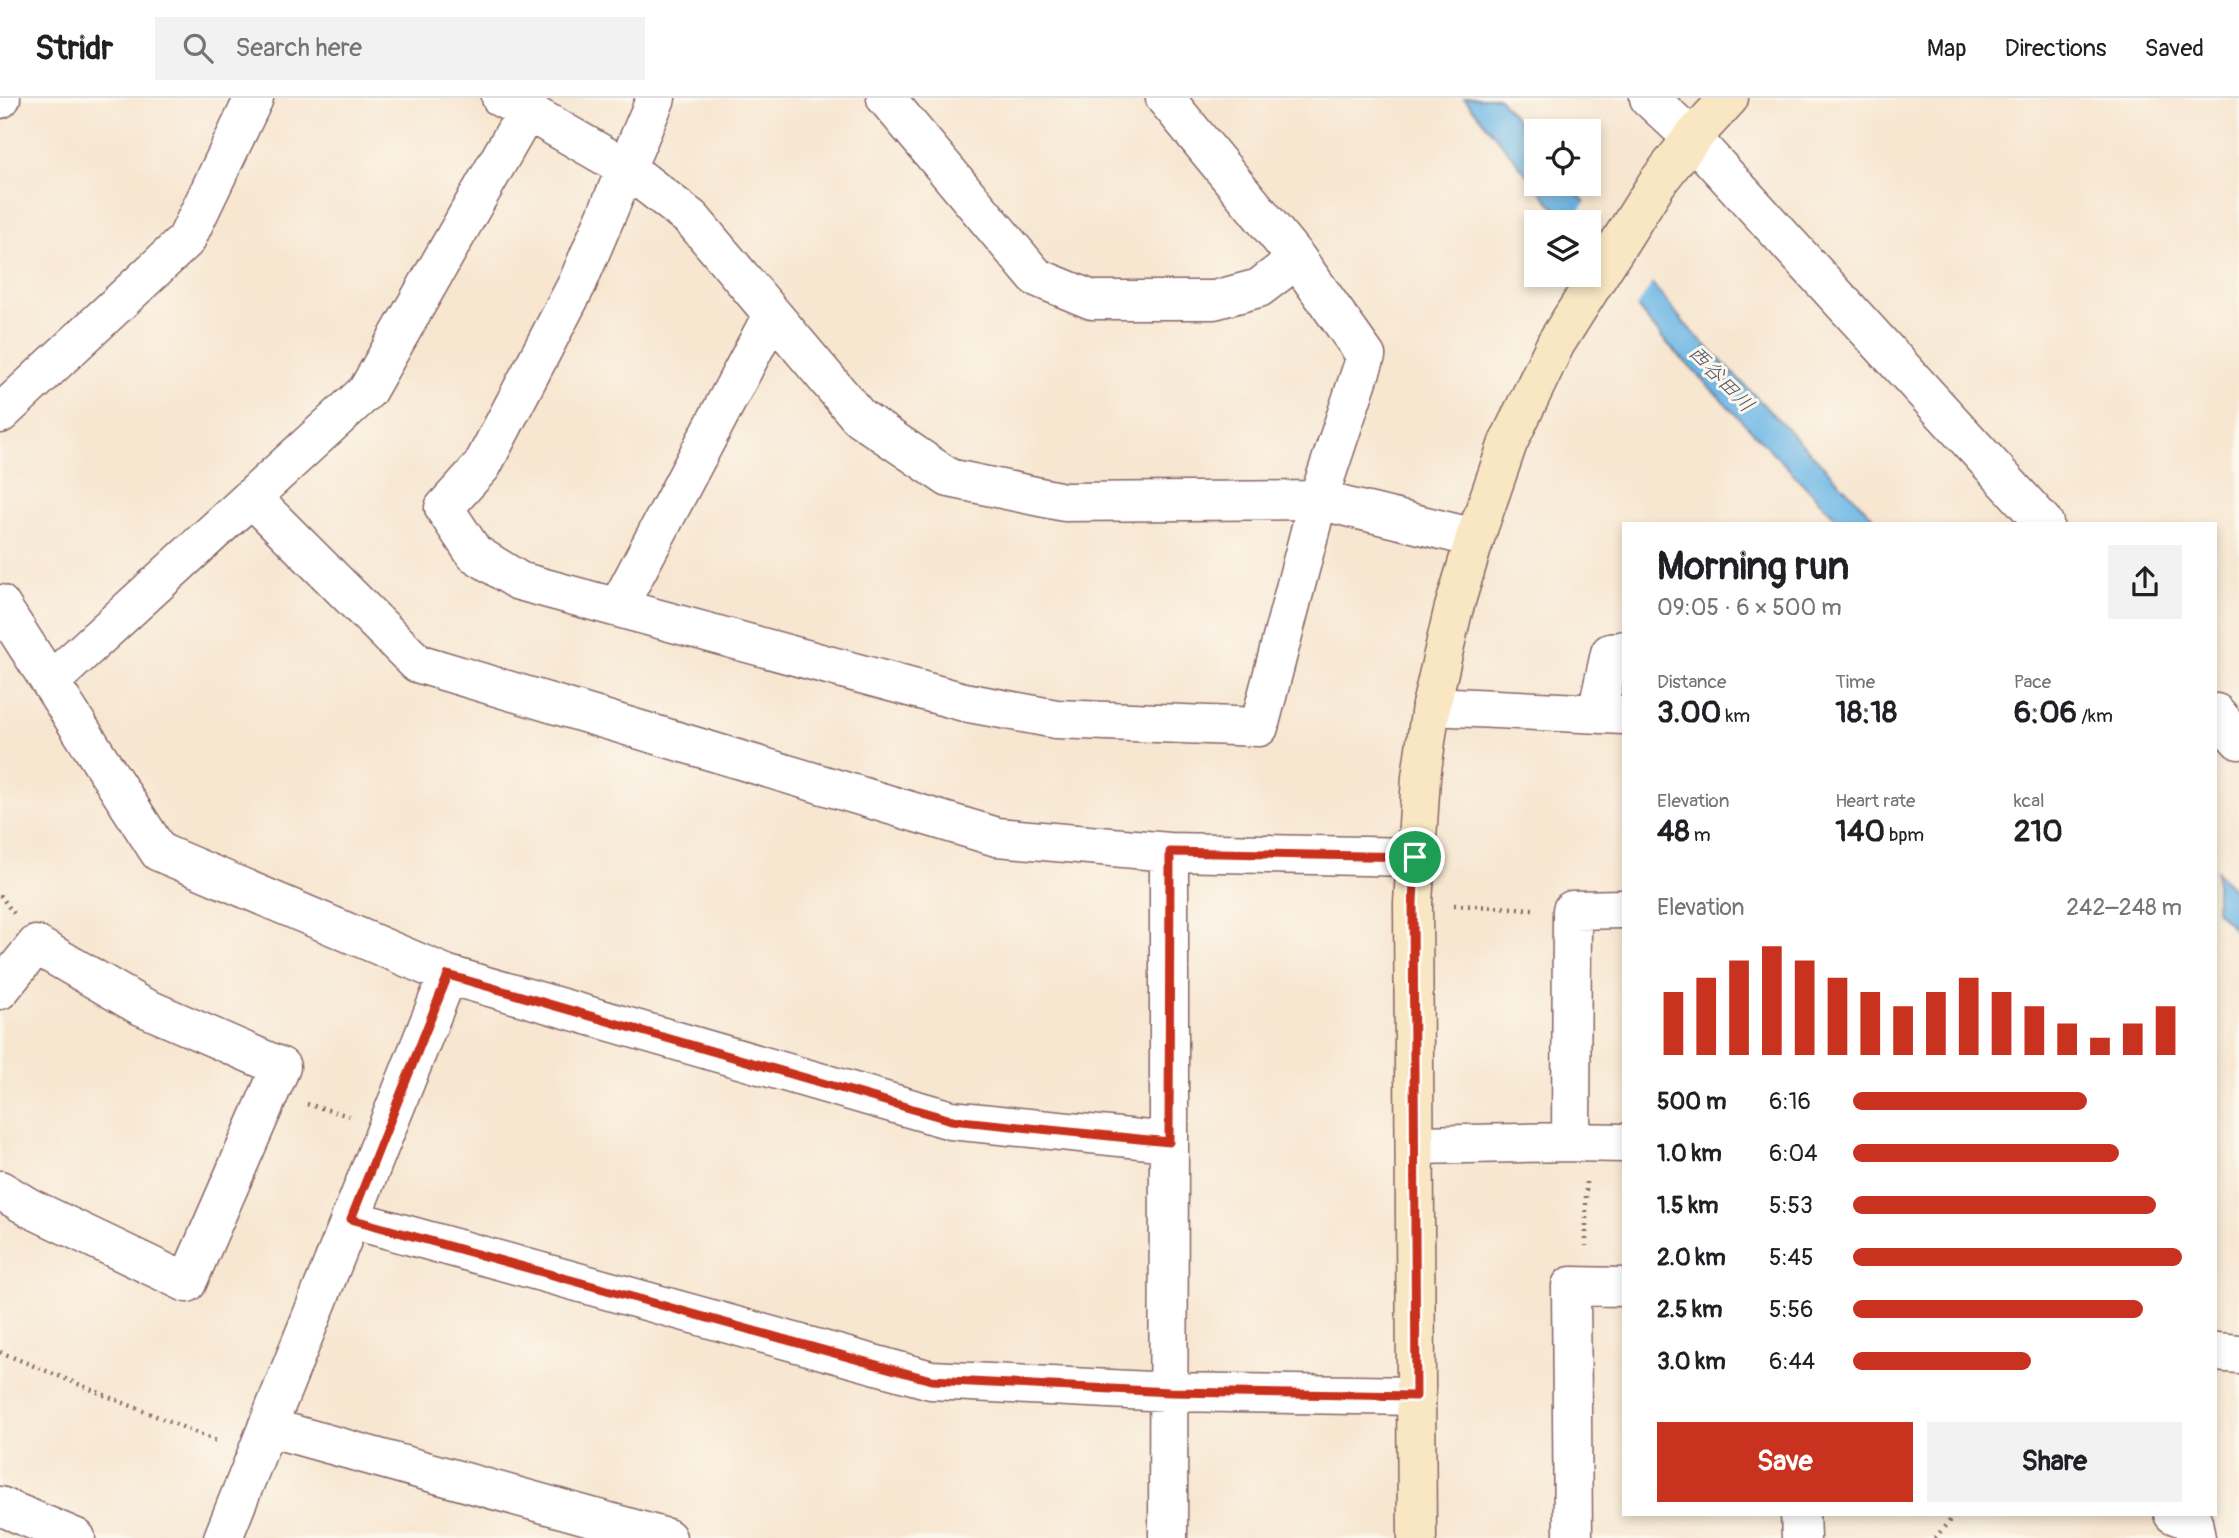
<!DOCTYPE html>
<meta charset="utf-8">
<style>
body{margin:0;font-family:Pangolin,"Klee One",sans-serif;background:#f2f2f2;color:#202124;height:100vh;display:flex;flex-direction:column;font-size:26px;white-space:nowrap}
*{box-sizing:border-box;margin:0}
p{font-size:23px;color:#757577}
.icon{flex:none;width:38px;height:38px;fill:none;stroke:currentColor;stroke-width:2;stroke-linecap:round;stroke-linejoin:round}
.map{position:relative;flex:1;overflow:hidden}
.drawer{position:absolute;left:1622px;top:424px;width:595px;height:994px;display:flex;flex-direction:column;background:#fff;border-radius:0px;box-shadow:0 4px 10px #0003}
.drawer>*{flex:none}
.fabs{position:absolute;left:1524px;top:21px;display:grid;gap:14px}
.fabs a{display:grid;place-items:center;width:77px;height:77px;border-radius:0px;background:#fff;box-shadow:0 4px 10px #0003;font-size:35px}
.pin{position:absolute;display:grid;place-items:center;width:60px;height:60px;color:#fff;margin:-30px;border:4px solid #fff;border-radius:50%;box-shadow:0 2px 7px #0007}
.round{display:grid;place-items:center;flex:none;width:74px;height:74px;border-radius:0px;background:#f2f2f2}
.headline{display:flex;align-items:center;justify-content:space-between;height:119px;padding:0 35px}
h1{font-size:38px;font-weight:700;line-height:52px}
.metrics{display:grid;grid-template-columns:repeat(3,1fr);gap:10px;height:119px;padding:7px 35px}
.metrics div{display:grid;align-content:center}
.metrics b{font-size:30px;font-weight:700}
.metrics small{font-size:19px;font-weight:400}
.metrics p{font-size:19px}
.chart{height:196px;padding:14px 35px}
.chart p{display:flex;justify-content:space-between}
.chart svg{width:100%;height:126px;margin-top:7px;stroke:#c8321e;stroke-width:6}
.button{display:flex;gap:14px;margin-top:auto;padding:14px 35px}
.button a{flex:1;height:80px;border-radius:0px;background:#c8321e;color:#fff;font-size:28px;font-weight:700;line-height:80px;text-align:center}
.button a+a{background:#f2f2f2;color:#202124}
ul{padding:0 35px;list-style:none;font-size:23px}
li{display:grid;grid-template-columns:112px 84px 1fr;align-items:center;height:52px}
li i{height:18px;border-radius:9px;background:#c8321e}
header{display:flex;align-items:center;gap:42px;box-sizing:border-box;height:98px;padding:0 35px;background:#fff;border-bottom:2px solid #e0e0e0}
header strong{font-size:33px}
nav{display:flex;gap:38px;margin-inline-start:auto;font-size:24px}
.search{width:490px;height:63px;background:#f2f2f2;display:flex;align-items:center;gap:18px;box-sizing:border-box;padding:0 24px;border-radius:0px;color:#757577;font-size:26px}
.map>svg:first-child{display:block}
.water{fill:#6db7e6;stroke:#5c6b88;stroke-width:2}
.pier{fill:#f7e6d0}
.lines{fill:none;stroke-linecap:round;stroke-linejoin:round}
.street-casing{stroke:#876565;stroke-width:41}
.secondary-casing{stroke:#876565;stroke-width:41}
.path{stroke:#876565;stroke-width:4.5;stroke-dasharray:2 5;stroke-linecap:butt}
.street{stroke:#fff;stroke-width:38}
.secondary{stroke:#f9e7c3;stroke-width:38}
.route-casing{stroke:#fff;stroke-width:14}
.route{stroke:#c8321e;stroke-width:9}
.labels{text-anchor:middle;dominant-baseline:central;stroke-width:6;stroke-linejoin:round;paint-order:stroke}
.water-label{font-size:21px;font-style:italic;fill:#56546c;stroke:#fbf7ec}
</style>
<header>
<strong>Stridr</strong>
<div class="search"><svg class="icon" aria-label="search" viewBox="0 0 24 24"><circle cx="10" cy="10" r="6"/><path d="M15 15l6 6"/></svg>Search here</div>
<nav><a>Map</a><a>Directions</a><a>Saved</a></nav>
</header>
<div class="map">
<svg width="2239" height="1440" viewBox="0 0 2239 1440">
<rect width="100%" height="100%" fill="#fbf7ec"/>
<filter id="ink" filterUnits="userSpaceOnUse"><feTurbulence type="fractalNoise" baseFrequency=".0143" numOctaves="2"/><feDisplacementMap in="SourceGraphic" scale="14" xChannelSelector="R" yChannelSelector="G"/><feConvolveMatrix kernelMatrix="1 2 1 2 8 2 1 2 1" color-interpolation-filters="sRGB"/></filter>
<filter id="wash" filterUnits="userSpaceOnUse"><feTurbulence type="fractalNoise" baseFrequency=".00686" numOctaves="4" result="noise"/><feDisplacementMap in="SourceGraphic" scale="28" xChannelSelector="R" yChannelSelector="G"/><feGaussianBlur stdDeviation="1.57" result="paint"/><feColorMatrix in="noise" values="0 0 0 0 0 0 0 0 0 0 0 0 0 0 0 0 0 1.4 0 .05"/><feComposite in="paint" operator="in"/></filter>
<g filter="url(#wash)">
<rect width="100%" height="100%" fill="#f7e6d0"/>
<path class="water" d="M1464,0H1499L1536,45V86H1570L1685,226L1879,425H1841L1664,242L1589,151V124H1566Z
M2216,773L2239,797V836L2216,812Z"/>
<path class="pier" d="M1587,101L1654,182L1635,212L1589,157V124H1573Z"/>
</g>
<g filter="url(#ink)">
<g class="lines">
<defs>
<path id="street" d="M656,0L577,186L482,368L444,410L474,455L519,483L964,604L1056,621L1259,629L1318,402L1366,258L1297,161L1165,0
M886,0L1036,179L1092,202H1214L1259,190L1297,161
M1649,0L1692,40L2044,425
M0,1L1,0
M527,13L626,70L692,121L859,319L949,380L1064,404L1318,402L1475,440
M0,316L186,142L254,0
M251,399L417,565L997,739L1169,754L1415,759
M0,506L159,754L448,877L951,1022L1169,1044L1168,1440
M618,509L772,217
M50,584L367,293L527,13L501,0
M1431,608L1624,617
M1597,615L1610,555L1624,552
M2216,615L2239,642
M0,892L36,847L139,907L281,969L187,1185L30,1110L0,1092
M1169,1044V754
M1571,1044L1572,812L1624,811
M1415,1047L1571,1044L1624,1045
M350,1121L931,1282L1169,1294L1416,1298
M2216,1254L2239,1256
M267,1329L667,1440
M0,1408L76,1440
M1800,1416L1801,1440
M2173,1416L2193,1424L2196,1440
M223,1440L448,877
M1573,1440L1571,1188L1624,1189"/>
<path id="secondary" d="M1417,1440L1413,805L1421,679L1431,608L1453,513L1475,440L1508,345L1556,245L1657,85L1692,40L1729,0"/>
</defs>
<use href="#street" class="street-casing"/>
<use href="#secondary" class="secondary-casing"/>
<path class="path" d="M0,797L14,816
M1454,807L1533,811
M307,1006L349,1018
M1586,1084V1148
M0,1254L219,1344
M1935,1440L1955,1416"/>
<use href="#street" class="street"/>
<use href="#secondary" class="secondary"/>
</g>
</g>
<g class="lines" filter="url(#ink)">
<defs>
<path id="route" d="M1170,754L1415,759L1413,806L1416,1298L1170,1294L931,1282L351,1121L448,877L951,1022L1169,1044Z"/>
</defs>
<use href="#route" class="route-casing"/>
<use href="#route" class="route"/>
</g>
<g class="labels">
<g class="water-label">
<text transform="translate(1721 281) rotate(46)">西谷田川</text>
</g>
</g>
</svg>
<div class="fabs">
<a><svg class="icon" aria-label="locate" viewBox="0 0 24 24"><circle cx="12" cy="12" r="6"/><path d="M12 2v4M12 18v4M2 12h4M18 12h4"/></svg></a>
<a><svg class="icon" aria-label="layers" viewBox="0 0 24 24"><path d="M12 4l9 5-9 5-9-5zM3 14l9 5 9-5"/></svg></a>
</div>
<div class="pin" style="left:1415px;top:759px;background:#1e9e55"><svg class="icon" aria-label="arrive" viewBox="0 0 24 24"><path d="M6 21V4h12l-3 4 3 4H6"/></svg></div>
<section class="drawer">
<div class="headline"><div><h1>Morning run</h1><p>09:05 · 6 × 500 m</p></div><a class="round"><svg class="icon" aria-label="share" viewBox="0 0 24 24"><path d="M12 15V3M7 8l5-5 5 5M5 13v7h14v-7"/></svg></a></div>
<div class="metrics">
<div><p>Distance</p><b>3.00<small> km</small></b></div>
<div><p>Time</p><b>18:18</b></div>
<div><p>Pace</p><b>6:06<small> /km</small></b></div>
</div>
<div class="metrics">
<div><p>Elevation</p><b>48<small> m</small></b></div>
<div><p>Heart rate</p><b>140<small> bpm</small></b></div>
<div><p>kcal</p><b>210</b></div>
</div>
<div class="chart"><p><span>Elevation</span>242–248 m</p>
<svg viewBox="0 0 160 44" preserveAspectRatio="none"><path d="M5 44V22M15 44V17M25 44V11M35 44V6M45 44V11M55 44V17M65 44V22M75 44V27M85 44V22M95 44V17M105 44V22M115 44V27M125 44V33M135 44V38M145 44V33M155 44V27"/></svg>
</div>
<ul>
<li><b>500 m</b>6:16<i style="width:71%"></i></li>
<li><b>1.0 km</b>6:04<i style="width:81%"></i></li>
<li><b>1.5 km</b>5:53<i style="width:92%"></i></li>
<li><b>2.0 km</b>5:45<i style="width:100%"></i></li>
<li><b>2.5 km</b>5:56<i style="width:88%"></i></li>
<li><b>3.0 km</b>6:44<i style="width:54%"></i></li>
</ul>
<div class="button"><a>Save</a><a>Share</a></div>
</section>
</div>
